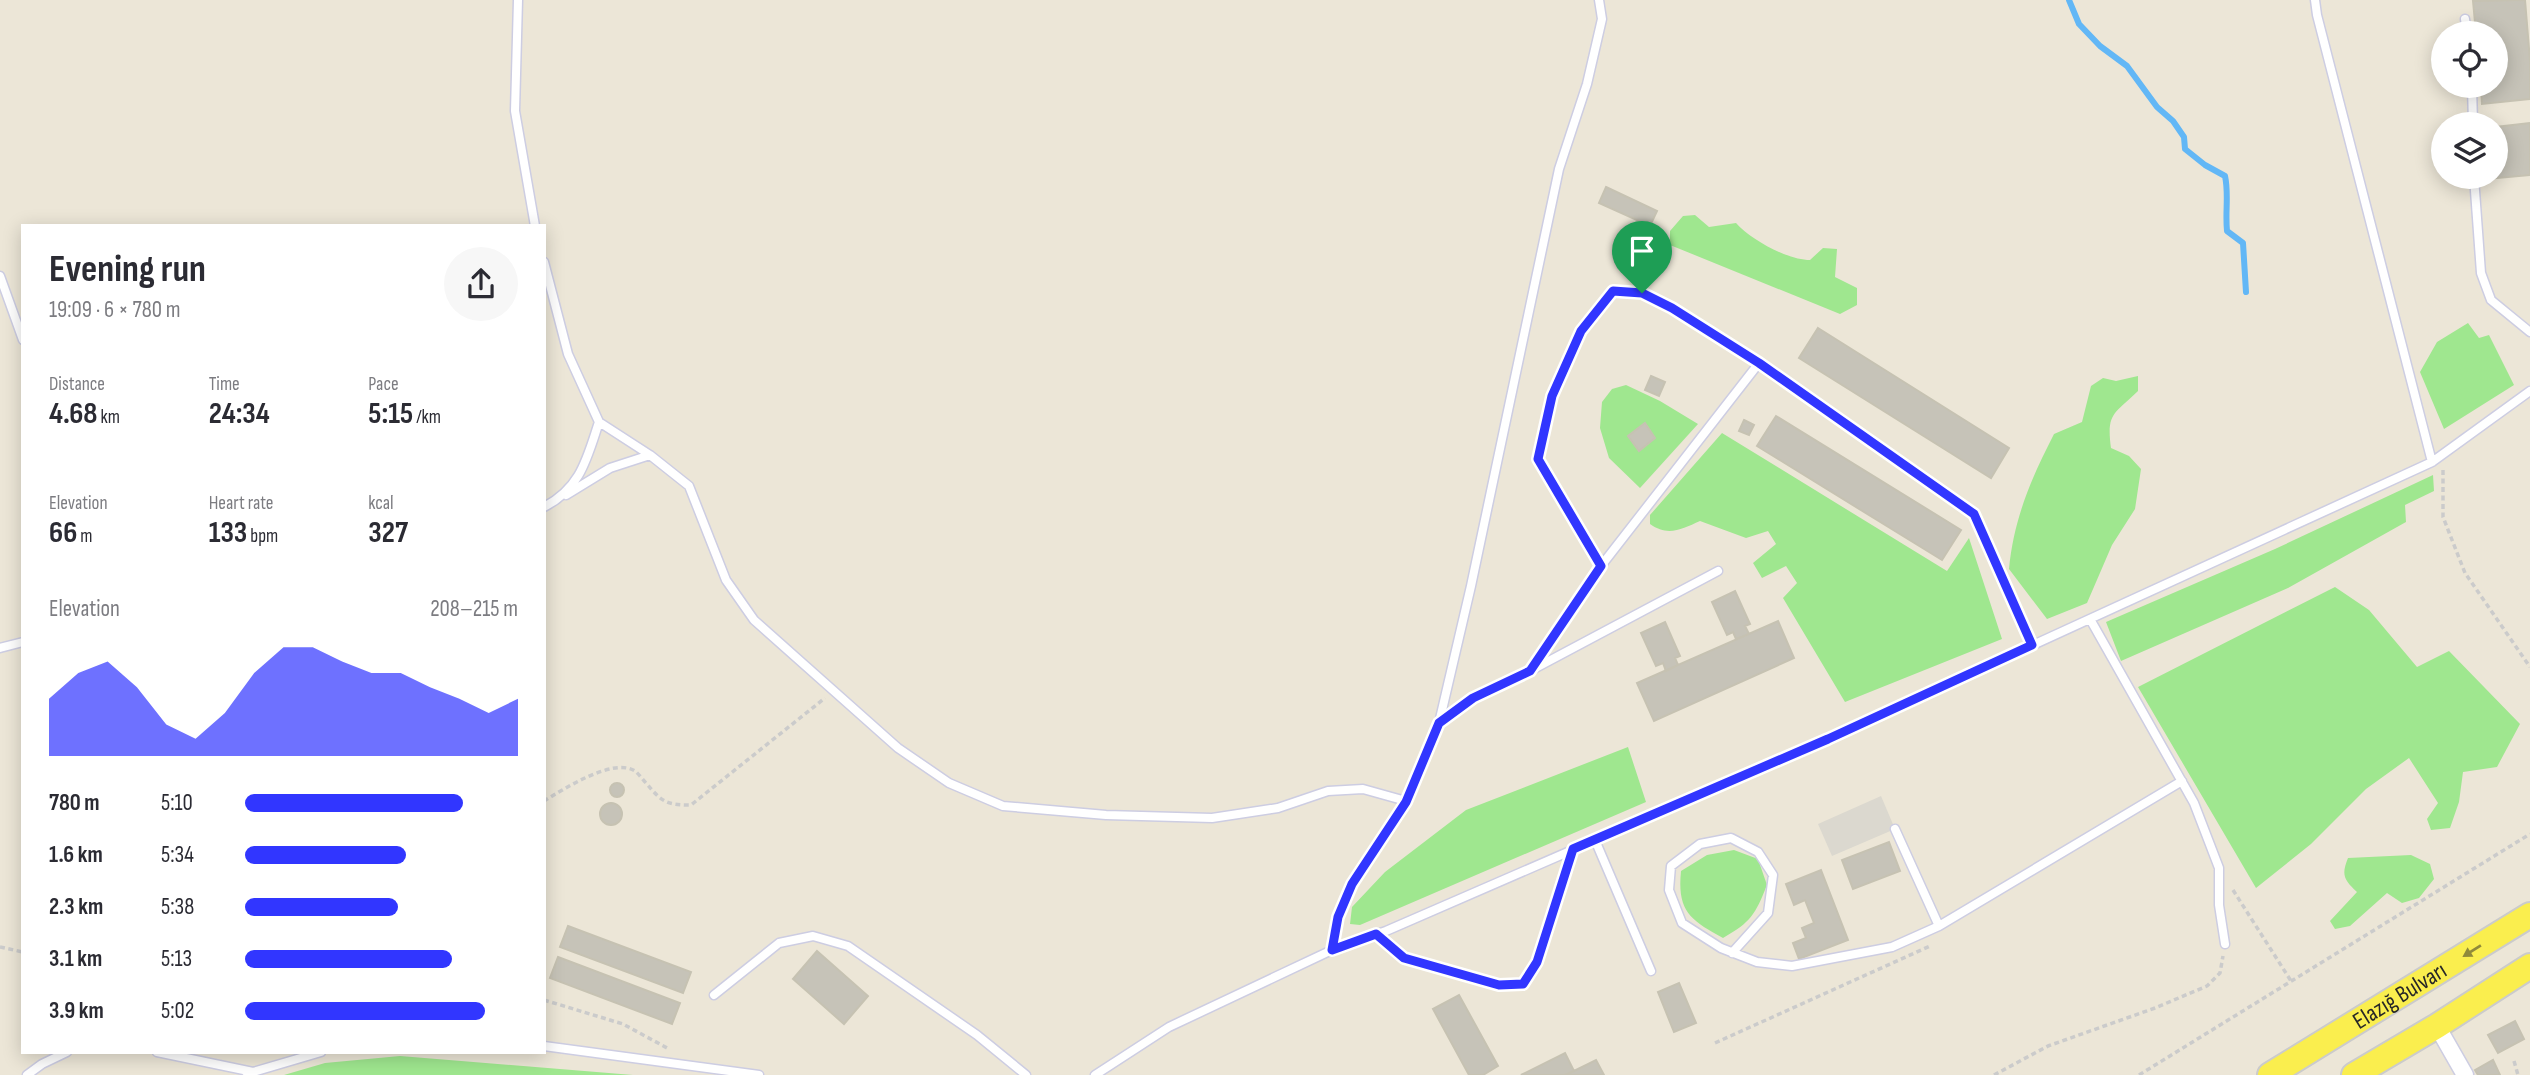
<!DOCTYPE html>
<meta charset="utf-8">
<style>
body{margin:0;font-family:"Sofia Sans Condensed",sans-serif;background:#f7f7f7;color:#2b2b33;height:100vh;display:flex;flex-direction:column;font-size:26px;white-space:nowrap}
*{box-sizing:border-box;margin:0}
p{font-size:23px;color:#7c7c81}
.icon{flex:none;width:38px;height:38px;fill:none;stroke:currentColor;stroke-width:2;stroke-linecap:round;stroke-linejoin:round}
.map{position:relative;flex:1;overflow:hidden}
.details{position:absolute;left:21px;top:224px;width:525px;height:830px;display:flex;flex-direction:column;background:#fff;border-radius:0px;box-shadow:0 4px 18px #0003}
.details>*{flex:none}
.controls{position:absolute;left:2431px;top:21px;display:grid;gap:14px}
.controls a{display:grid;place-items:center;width:77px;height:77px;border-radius:50%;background:#fff;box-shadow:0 4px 18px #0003;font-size:35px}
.pin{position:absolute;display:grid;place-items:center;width:60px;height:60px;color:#fff;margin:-72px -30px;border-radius:50% 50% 50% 0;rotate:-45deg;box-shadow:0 0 7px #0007}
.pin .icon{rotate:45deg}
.round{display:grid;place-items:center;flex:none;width:74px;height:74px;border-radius:37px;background:#f7f7f7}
.head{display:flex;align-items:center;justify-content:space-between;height:119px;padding:0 28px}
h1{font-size:38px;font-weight:700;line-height:52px}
.metrics{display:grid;grid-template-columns:repeat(3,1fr);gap:10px;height:119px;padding:7px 28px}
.metrics div{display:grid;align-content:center}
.metrics b{font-size:30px;font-weight:700}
.metrics small{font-size:19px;font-weight:400}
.metrics p{font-size:19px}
.chart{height:196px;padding:14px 28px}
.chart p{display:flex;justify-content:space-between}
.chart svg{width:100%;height:126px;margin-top:7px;fill:#3136ff;opacity:.7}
ul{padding:0 28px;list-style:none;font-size:23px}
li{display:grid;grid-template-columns:112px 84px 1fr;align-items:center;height:52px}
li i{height:18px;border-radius:9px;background:#3136ff}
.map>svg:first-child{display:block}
.green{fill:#9fe78f}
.plaza{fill:#dbd8cf}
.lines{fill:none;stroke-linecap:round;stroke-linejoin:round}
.stream{stroke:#62b7f6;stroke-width:6}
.building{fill:#c6c3b8;stroke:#c6c2b2;stroke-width:2}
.service-casing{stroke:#cdcde2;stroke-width:11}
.minor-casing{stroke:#cdcde2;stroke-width:19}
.primary-casing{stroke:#cbcbcb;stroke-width:28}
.path{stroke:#cbcbcb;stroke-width:3.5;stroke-dasharray:5 3.5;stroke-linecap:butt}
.service{stroke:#fff;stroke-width:8}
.minor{stroke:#fff;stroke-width:16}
.primary{stroke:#faee4e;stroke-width:24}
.oneway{fill:#908a3a}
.route-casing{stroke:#fff;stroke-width:14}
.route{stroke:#3136ff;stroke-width:9}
.labels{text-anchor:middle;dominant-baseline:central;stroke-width:7;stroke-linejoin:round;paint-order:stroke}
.street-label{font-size:24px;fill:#272727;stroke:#fff}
</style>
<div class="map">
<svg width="2530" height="1075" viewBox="0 0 2530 1075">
<rect width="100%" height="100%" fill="#ece6d7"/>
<path class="green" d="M1695,215L1709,227L1736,223C1751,240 1788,260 1810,260L1823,248L1837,249L1835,277L1857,288V305L1840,314L1670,245V231L1683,216Z
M2468,323L2479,338L2489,335L2514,385L2444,429L2420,372L2437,342Z
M2138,376V391C2115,414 2106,412 2111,448L2129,456L2141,469L2135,509L2112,545L2087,603L2047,619L2009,569C2014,518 2031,479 2054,434L2082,422L2091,386L2103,378L2116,381Z
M1626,385L1660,401L1698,424L1640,488L1609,458L1600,428L1602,402L1612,389Z
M1722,433L1947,571L1969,538L2002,639L1845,702L1783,598L1797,583L1786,566L1762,578L1753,563L1776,544L1768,531L1746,538L1700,521C1682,529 1668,537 1650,524V515Z
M2433,475L2434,491L2405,505L2406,522L2288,588L2121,661L2106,622L2275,549Z
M2335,587L2369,610L2417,667L2449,651L2520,724L2497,767L2463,772L2459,802L2450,828L2431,830L2427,819L2438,803L2409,758L2366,789L2311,844L2256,888L2138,687Z
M1628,747L1646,802L1360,925L1350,924L1352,907L1385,872L1466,810Z
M1734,850L1758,859L1767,885C1755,915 1751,922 1723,938C1690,920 1677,911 1681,871L1707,855Z
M2411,855L2430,864L2434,879L2419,898L2402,903L2387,893L2350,926L2335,929L2330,921L2357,892C2344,880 2341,875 2348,858Z
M400,1056L633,1075H284L325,1063Z"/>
<path class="plaza" d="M1881,796L1895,829L1832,856L1818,824Z"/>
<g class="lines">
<path class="stream" d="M2069,0L2079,24L2100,46L2127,66L2157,107L2173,121L2184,137L2185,149L2205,165L2225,176C2229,194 2225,212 2227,231L2243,243L2246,292"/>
</g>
<path class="building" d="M2525,0L2530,61V99L2482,104L2481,86H2496V33H2476L2473,1Z
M2530,123V175L2487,179V177H2496V127Z
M1606,187L1657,211L1650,226L1599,203Z
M1818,328L2009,448L1991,478L1799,358Z
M1651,376L1665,382L1659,396L1645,390Z
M1776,416L1961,530L1942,560L1757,446Z
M1744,420L1754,425L1749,435L1739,431Z
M1645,423L1655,438L1639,451L1628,436Z
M1735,591L1750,624L1745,626L1749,634L1736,639L1733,632L1727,635L1712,602Z
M1778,621L1794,658L1654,721L1637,683Z
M1665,622L1680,656L1675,658L1678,665L1666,671L1663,663L1656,666L1641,633Z
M610 790a7 7 0 1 1 14 0a7 7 0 1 1-14 0Z
M600 814a11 11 0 1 1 22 0a11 11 0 1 1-22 0Z
M1889,842L1900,871L1853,889L1842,860Z
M1821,870L1848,940L1799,959L1793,943L1806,938L1802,928L1814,923L1805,900L1794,905L1786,884Z
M568,926L691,972L683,993L560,947Z
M817,951L868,996L844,1024L793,979Z
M558,957L680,1003L672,1024L550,978Z
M1679,983L1696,1023L1674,1032L1658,992Z
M1459,995L1498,1066L1483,1075H1469L1433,1009Z
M2515,1021L2524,1039L2498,1053L2488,1035Z
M1565,1053L1574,1071L1565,1075H1521Z
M1596,1060L1604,1075H1565L1574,1071Z
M2493,1060L2500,1075H2478L2475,1070Z"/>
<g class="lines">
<defs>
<path id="service" d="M518,0L515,111L535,226
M2315,0L2317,15L2432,462
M2465,19L2467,33
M2472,86L2473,124
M2474,177L2481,273L2491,300L2530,332
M544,262L568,354L599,422L650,455L689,486L726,580L754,620L898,748L949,783L1003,806L1106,815L1212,818L1278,808L1328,791L1363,789L1406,801
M0,276L23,340
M566,495L610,468L650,455
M544,507C581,488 587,458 599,422
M1601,566L1538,459L1552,396L1581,331L1613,291L1642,293L1672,308L1759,363L1974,514L2032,645
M2090,619L2194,803L2219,868V905L2225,944
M0,648L23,642
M1530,671L1601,566L1759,363
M1439,723L1473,698L1530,671L1718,571
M1895,829L1939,926
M1595,840L1651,971
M1376,934L1404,958L1499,985L1523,984L1537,962L1573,849
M1332,950L1338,917L1352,884L1406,801L1439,723L1471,586L1559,169L1587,84L1602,19L1599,0
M1732,953L1768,913L1773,875L1758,852L1731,838L1700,844L1671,866L1669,890L1682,923L1721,948L1757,962L1792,966L1892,947L1939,926L2182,781
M714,995L779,943L813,936L848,946L977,1035L1026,1075
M544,1046L759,1075
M157,1052L253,1072L247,1075
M253,1072L321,1052
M27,1075L42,1064L67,1052
M1095,1075L1169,1027L1332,950L1386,931L1828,739L2432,462L2530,391"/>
<path id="minor" d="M2437,1026L2465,1075"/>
<g id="primary">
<path id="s1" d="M2270,1075L2530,915"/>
<path d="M2354,1075L2437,1026L2530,966"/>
</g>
</defs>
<use href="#service" class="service-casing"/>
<use href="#minor" class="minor-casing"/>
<use href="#primary" class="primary-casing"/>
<path class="path" d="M2443,470V517L2465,573L2530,667
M544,801C564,789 613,757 635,771C638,773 643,780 646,783C662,802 666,805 691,805L825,698
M2233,890L2291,981
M0,947L23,952
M544,1000L623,1024L669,1049
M1715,1043L1930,946
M2514,1061L2518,1075
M1994,1075L2048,1046L2155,1008L2207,986L2220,973L2223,956
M2139,1075L2530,834"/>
<use href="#service" class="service"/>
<use href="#minor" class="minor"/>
<use href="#primary" class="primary"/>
</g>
<defs><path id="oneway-solid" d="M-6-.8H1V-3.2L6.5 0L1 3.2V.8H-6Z" transform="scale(1.75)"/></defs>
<use class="oneway" href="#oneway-solid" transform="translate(2472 951) rotate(148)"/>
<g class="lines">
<defs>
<path id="route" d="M1613,291L1642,293L1672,308L1759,363L1974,514L2032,645L1828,739L1573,849L1537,962L1523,984L1499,985L1404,958L1376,934L1332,950L1338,917L1352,884L1406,802L1439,723L1473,698L1530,671L1601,566L1538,459L1552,396L1581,331Z"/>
</defs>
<use href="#route" class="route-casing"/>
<use href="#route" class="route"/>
</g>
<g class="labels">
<g class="street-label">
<text stroke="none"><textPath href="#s1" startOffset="152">Elazığ Bulvarı</textPath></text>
</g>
</g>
</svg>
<div class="controls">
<a><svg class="icon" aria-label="locate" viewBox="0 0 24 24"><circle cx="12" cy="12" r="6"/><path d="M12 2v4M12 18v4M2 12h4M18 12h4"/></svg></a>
<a><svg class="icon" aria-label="layers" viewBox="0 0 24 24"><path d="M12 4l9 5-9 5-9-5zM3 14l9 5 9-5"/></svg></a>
</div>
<div class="pin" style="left:1642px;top:293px;background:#1e9e55"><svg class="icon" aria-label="arrive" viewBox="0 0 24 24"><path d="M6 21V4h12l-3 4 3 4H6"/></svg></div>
<section class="details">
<div class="head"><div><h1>Evening run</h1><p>19:09 · 6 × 780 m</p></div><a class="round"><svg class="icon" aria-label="share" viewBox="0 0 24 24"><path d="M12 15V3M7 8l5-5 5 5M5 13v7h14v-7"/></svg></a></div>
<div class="metrics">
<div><p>Distance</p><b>4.68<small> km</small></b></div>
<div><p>Time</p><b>24:34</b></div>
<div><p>Pace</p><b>5:15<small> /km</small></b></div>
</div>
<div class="metrics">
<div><p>Elevation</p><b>66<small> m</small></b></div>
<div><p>Heart rate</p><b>133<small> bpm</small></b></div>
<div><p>kcal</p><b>327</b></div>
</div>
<div class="chart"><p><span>Elevation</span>208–215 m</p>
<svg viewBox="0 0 160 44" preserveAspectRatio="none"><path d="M0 44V24L10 15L20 11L30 20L40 33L50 38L60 29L70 15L80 6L90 6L100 11L110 15L120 15L130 20L140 24L150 29L160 24V44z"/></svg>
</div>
<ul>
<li><b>780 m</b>5:10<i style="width:80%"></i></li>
<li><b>1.6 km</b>5:34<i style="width:59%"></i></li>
<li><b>2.3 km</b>5:38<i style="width:56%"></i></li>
<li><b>3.1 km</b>5:13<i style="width:76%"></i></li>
<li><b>3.9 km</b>5:02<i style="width:88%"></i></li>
</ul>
</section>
</div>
